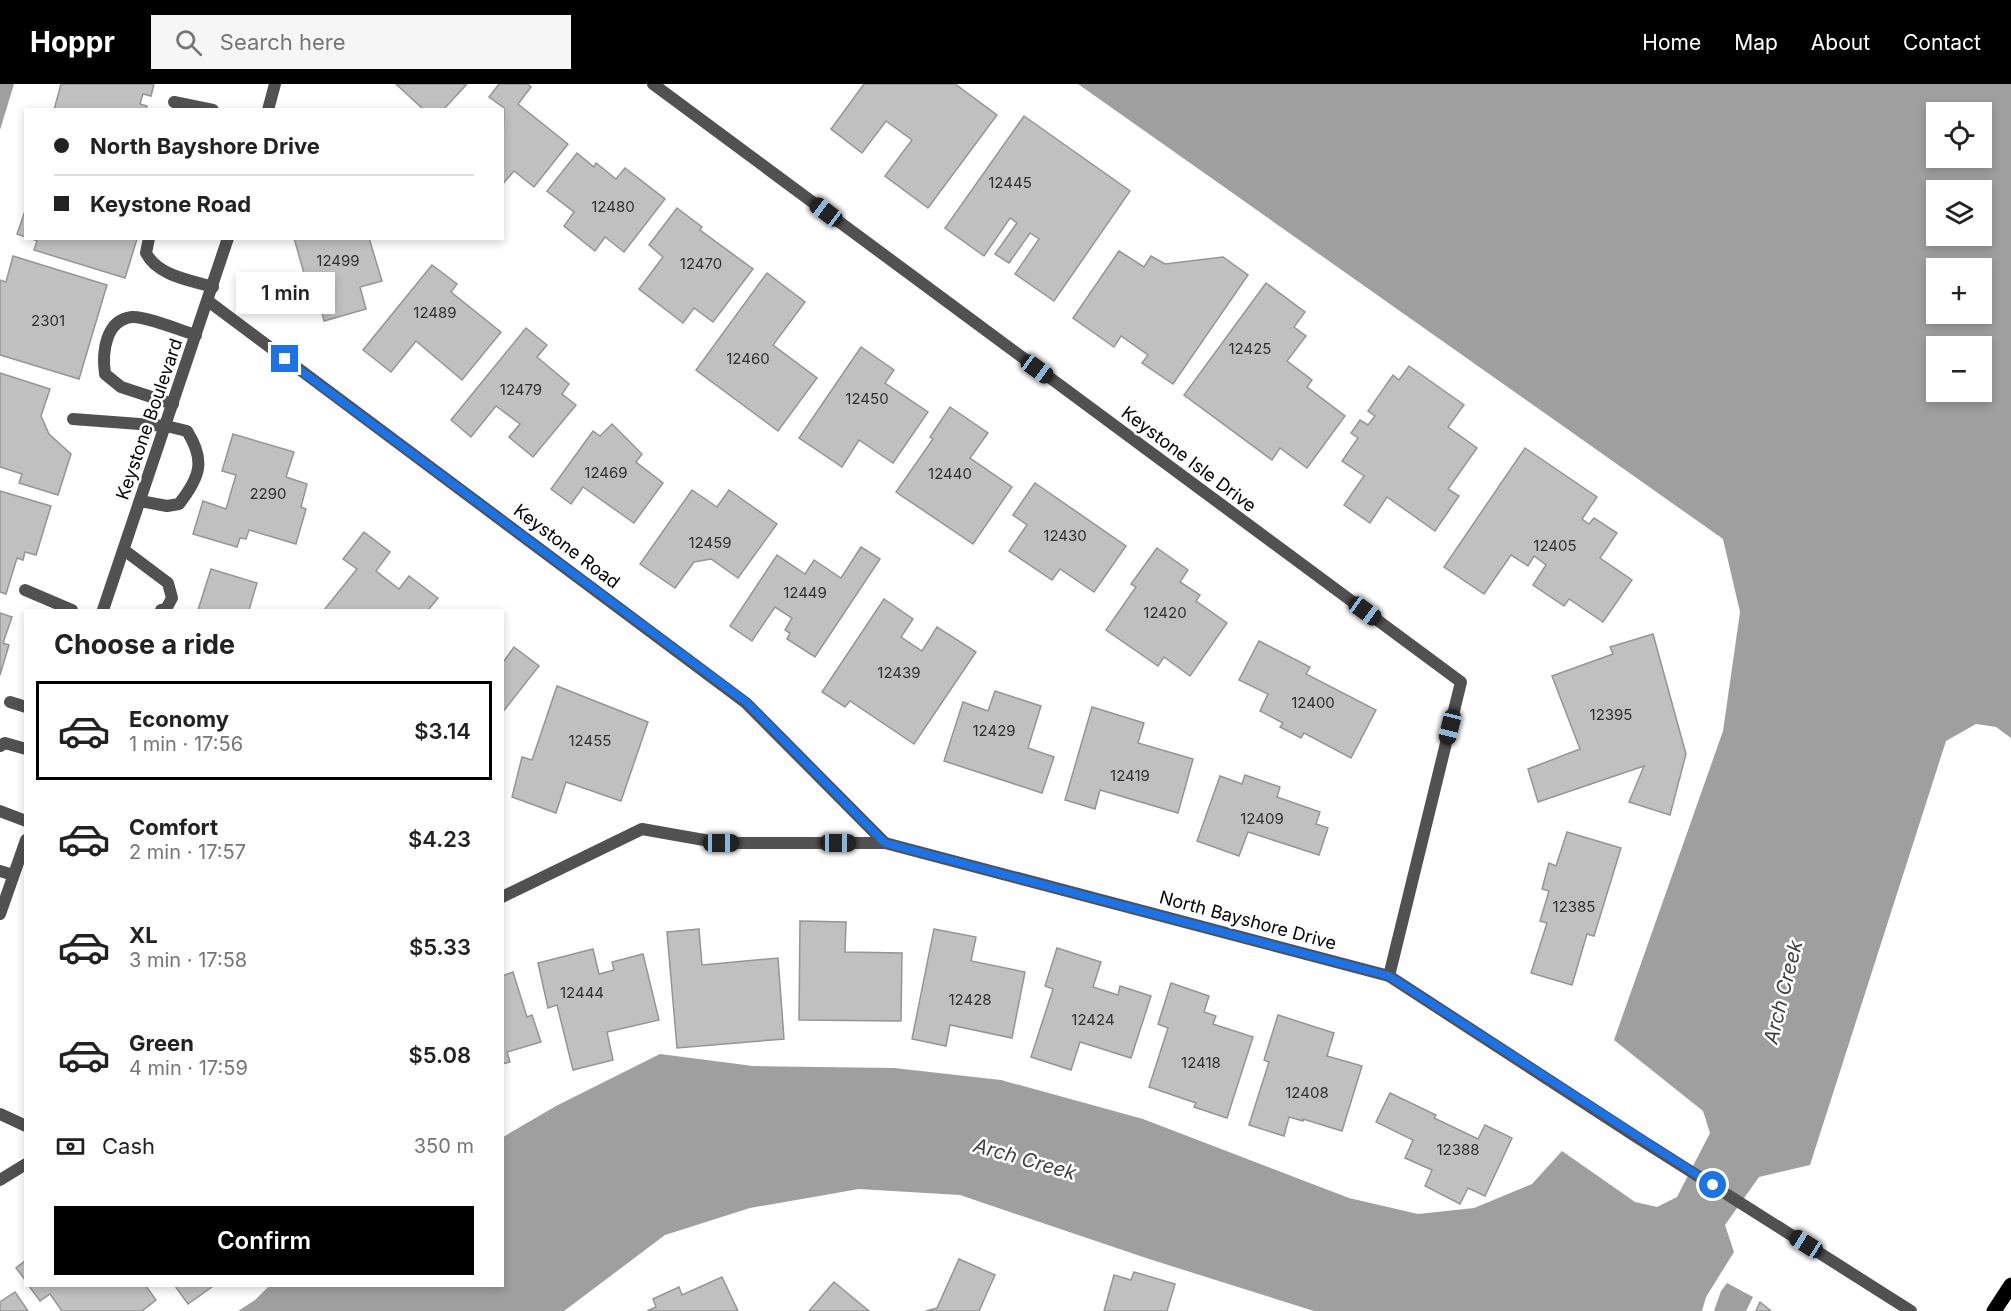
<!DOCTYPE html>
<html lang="en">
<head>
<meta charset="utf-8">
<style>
  body { margin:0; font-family:Inter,sans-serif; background:#f6f6f6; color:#222; height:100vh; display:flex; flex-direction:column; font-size:22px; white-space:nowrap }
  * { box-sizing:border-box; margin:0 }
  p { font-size:20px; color:#767676 }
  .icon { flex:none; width:33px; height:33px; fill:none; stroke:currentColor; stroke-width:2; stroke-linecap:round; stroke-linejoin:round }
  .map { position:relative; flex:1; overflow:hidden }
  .panel { position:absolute; left:24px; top:525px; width:480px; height:678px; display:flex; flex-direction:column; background:#fff; border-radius:0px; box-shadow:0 3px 9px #0003 }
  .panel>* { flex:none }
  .guide { position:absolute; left:24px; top:24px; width:480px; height:132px; border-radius:0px; box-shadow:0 3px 9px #0003; display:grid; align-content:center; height:132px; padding:0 30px; background:#fff }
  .tools { position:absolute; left:1926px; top:18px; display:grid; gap:12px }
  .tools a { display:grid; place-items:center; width:66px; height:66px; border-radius:0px; background:#fff; box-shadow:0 3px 9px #0003; font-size:30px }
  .end { position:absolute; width:27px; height:27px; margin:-14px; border:8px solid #1a73e8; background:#fff; box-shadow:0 0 0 3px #fff }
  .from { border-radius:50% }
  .bubble { position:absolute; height:42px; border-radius:0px; background:#fff; box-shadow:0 3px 9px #0003; font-size:20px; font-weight:600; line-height:42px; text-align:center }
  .car { position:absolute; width:18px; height:36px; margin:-18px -9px; border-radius:8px; box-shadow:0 0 4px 2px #0007; background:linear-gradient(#222 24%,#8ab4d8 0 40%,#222 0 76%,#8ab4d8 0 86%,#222 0) }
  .guide b { display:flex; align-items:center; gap:21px; height:57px; font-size:22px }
  .guide b+b { border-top:2px solid #e0e0e0 }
  .guide i { width:15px; height:15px; background:#222 }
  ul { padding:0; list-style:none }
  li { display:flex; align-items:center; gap:18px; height:99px; margin:0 12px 9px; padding:0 18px; border:3px solid transparent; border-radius:0px }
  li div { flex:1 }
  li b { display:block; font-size:22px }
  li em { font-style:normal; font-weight:600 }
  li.current { border-color:#000 }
  li>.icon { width:54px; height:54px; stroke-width:1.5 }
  h2 { padding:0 30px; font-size:27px; line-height:72px }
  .pay { display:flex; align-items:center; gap:15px; height:66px; padding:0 30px; font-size:22px }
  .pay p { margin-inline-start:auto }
  .cta { display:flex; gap:12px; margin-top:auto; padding:12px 30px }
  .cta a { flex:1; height:69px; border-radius:0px; background:#000; color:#fff; font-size:24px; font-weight:600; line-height:69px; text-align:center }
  header { display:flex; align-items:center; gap:36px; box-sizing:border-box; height:84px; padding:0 30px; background:#000; color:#fff }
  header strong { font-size:28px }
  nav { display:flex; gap:33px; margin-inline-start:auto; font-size:21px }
  .search { width:420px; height:54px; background:#f6f6f6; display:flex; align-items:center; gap:15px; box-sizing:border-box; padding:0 21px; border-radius:0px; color:#767676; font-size:22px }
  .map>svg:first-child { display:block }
  .water { fill:#9f9f9f; fill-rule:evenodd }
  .building { fill:#c0c0c0; stroke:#959595; stroke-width:1.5 }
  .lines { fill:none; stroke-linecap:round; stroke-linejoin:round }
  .service { stroke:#515151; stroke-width:12 }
  .minor { stroke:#515151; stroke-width:12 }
  .primary { stroke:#000; stroke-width:15 }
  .route { stroke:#1a73e8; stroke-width:8 }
  .labels { text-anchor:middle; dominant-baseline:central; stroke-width:5; stroke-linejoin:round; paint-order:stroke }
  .number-label { font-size:15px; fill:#303030 }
  .street-label { font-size:18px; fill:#000; stroke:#fff }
  .water-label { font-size:20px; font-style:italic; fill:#404040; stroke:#fff }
</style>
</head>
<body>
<header>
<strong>Hoppr</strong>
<div class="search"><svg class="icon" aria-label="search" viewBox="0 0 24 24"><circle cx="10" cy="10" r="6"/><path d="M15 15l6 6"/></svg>Search here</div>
<nav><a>Home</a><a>Map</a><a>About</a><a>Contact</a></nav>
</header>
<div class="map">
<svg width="2011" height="1227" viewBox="0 0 2011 1227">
  <rect width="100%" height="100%" fill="#fff"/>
  <!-- water -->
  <g class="water">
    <path d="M0 0H14L0 46Z"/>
    <path d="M1078 0H2011V654L1996 643 1976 640 1946 657 1810 1081 1759 1093 1725 1141 1734 1168 1706 1213 1702 1227H1314L1149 1175 960 1111 859 1105 750 1124 665 1151 564 1227H238L255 1216 269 1202H502L503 1053 556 1022 660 970 753 982 894 984 1001 996 1143 1035 1349 1114 1418 1130 1474 1124 1532 1100 1562 1067 1635 1118 1657 1123 1677 1113 1710 1049 1703 1027 1614 956 1723 647 1740 528 1723 455ZM1936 28H1982V74H1936ZM1936 106H1982V152H1936ZM1936 184H1982V230H1936ZM1936 262H1982V308H1936Z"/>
    <path d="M1727 1199 1753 1213 1746 1227H1714L1721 1207Z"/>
  </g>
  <!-- building -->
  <g class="building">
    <path d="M61 0H154L151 12 143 10 140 20 147 22 146 26H54Z"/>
    <path d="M396 0H467L443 26H424Z"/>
    <path d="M499 0H528L531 3 518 20 568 60 534 103 514 87 502 101 504 24 489 13Z"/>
    <path d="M864 0H955L997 31 928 124 885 92 912 56 886 37 862 69 831 45Z"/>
    <path d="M1024 32 1130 107 1054 217 1015 190 1039 155 1030 149 1009 179 995 170 1017 139 1010 134 984 172 945 144Z"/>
    <path d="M577 69 594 83 596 79 616 95 625 84 665 115 624 168 605 153 595 167 564 142 574 128 547 107Z"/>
    <path d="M26 124V153L17 150Z"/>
    <path d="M677 124 702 143 700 146 753 185 713 238 694 224 683 239 639 205 663 173 649 161Z"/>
    <path d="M30 154H136L137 155 125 194 34 166 37 157Z"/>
    <path d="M294 154H369L382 197 360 203 366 225 324 237 318 212 311 214Z"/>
    <path d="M1119 167 1144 183 1151 172 1165 180 1223 173 1248 191 1173 300 1142 279 1148 271 1121 252 1114 263 1073 234Z"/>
    <path d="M13 172 107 201 79 295 0 271V196L6 198Z"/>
    <path d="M432 181 457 200 451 208 501 248 462 296 416 257 391 288 363 266Z"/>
    <path d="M767 189 805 218 773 261 817 294 778 347 696 286Z"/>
    <path d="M1266 199 1305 228 1294 243 1306 252 1287 277 1312 296 1307 303 1345 332 1307 384 1280 364 1272 376 1184 311Z"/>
    <path d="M526 244 547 261 537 273 569 300 562 310 576 321 533 373 509 353 520 340 496 322 471 353 451 336Z"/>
    <path d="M861 263 894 286 885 299 928 328 893 379 859 356 842 383 799 354Z"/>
    <path d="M1409 282 1464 321 1448 343 1477 364 1448 405 1459 412 1435 447 1387 413 1370 439 1344 421 1364 392 1342 377 1358 354 1351 349 1360 336 1368 341 1375 332 1368 327 1393 291 1399 296Z"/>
    <path d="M0 289 50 305 41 332 49 350 71 370 58 411 19 399 22 390 0 383Z"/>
    <path d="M950 323 988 349 970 374 1012 403 973 460 896 408 933 355 930 353Z"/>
    <path d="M612 340 642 370 636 378 663 399 634 439 583 403 571 420 551 405 593 347 600 352Z"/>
    <path d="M233 350 294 368 286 393 307 400 301 423 306 425 296 460 249 446 246 455 240 454 237 463 193 450 203 417 226 425 236 391 222 387Z"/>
    <path d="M1525 364 1597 413 1582 435 1589 440 1594 434 1617 449 1600 474 1632 496 1603 538 1569 515 1564 522 1533 501 1546 481 1534 472 1528 482 1511 471 1484 510 1444 483Z"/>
    <path d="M1035 399 1126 462 1094 508 1060 485 1052 496 1009 467 1027 441 1013 431Z"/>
    <path d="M692 406 717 423 729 406 777 440 738 494 711 475 694 478 675 504 640 480Z"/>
    <path d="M0 407 51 422 36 471 25 468 23 476 17 474 6 510 0 508Z"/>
    <path d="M364 448 390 468 376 487 399 505 409 492 438 514 428 526H324L357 485 343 475Z"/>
    <path d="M861 463 880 475 815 573 787 555 790 549 785 546 792 534 775 523 752 557 730 542 777 471 805 490 814 476 841 494Z"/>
    <path d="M1157 464 1188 486 1180 498 1200 511 1196 517 1227 539 1190 592 1164 573 1158 582 1106 546 1136 503 1131 500Z"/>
    <path d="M211 485 257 499 249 526H198Z"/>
    <path d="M884 515 913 535 901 553 922 567 937 543 976 568 914 660 850 617 845 623 822 608Z"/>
    <path d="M0 529 12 533 3 559 9 561 0 591Z"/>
    <path d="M1653 550 1686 670 1670 731 1629 718 1644 682 1538 718 1528 685 1580 665 1552 592 1613 570 1610 563Z"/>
    <path d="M1259 557 1310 583 1306 590 1376 626 1351 674 1304 649 1301 654 1280 643 1283 639 1260 627 1268 610 1239 596Z"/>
    <path d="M514 563 539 582 502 629V576L504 577Z"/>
    <path d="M557 602 648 638 621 717 566 698 556 729 512 713 522 673 532 676Z"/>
    <path d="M995 607 1041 622 1028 664 1054 673 1042 709 944 677 963 618 988 627Z"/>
    <path d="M1092 623 1144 639 1138 659 1193 675 1178 729 1100 706 1095 725 1065 716Z"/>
    <path d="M1245 691 1280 703 1277 713 1320 728 1316 740 1328 744 1319 771 1248 748 1239 772 1197 757 1220 692 1242 700Z"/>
    <path d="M1567 748 1621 764 1594 852 1587 850 1572 901 1531 889 1547 839 1540 837 1549 807 1542 805 1549 779 1556 782Z"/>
    <path d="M800 837 846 838 845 868 902 869 901 937 799 936Z"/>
    <path d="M699 845 702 881 778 874 784 955 677 964 667 848Z"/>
    <path d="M934 845 976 853 971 877 1025 888 1012 954 950 941 946 962 912 955Z"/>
    <path d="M1057 864 1101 878 1093 903 1118 911 1120 902 1151 912 1131 974 1080 958 1071 986 1031 973 1053 905 1045 902Z"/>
    <path d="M593 865 599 890 614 886 612 878 643 870 659 936 607 948 613 976 573 986 557 921 548 924 538 879Z"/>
    <path d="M513 888 527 933 532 931 541 958 507 968 510 978 502 980V892Z"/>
    <path d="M1171 899 1209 912 1204 928 1216 932 1213 940 1253 953 1227 1034 1194 1023 1196 1019 1149 1003 1168 944 1158 940Z"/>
    <path d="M1278 931 1334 949 1327 972 1362 982 1342 1047 1303 1035V1037L1289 1033 1284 1052 1249 1041 1269 978 1264 976Z"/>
    <path d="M1390 1009 1436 1031 1434 1034 1478 1055 1485 1041 1512 1054 1485 1112 1468 1104 1460 1120 1425 1102 1432 1086 1405 1074 1413 1056 1376 1038Z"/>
    <path d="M959 1175 995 1191 979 1227H926L937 1224Z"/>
    <path d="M26 1176V1197L16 1184Z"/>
    <path d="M1134 1188 1175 1200 1167 1227H1104L1114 1191 1131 1196Z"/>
    <path d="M722 1193 738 1227H647L656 1223 653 1215 679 1203 682 1211Z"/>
    <path d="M834 1198 869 1227H809Z"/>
    <path d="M29 1202H146L156 1216 142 1227H62L50 1210 40 1217Z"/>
    <path d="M175 1202H211L212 1203 188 1220Z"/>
    <path d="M15 1208 28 1227H0V1218Z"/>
    <path d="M1760 1218 1771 1227H1756Z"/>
  </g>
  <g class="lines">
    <!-- service -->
    <g class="service">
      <path d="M174 18 213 26"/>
      <path d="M149 154 146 169C158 192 190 196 213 203"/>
      <path d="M173 320 121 303 105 290C102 269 105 236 132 233 145 232 182 247 196 251"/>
      <path d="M73 335 166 342 187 347C206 377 200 393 179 420L167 422 140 417"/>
      <path d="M124 466 168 499 172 514 166 525 161 526"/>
      <path d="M25 506 72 526"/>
      <path d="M10 618 26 623"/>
      <path d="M0 662 5 659 26 665"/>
      <path d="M0 727 26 737"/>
      <path d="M0 787 13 791"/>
    </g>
    <!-- minor -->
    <g class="minor">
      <path d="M653 0 1461 598 1389 892"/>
      <path d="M268 26 275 0"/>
      <path d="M208 217 746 619 885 759"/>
      <path d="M103 526 228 154"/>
      <path d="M502 813 642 745 721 759H885L1389 892 1638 1054 1911 1227"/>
      <path d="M0 830 26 756"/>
      <path d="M0 1030 26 1042"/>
      <path d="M0 1096 26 1080"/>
    </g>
    <!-- primary -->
    <path class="primary" d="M1994 1227 2011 1201"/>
  </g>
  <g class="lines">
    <!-- route -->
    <path class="route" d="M285 275 746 618 885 759 1389 892 1713 1101"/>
  </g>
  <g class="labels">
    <!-- number labels -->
    <g class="number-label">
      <text x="1010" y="98">12445</text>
      <text x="613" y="122">12480</text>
      <text x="338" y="176">12499</text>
      <text x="701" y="179">12470</text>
      <text x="435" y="228">12489</text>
      <text x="48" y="236">2301</text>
      <text x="1250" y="264">12425</text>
      <text x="748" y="274">12460</text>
      <text x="521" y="305">12479</text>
      <text x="867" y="314">12450</text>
      <text x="606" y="388">12469</text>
      <text x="950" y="389">12440</text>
      <text x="268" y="409">2290</text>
      <text x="1065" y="451">12430</text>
      <text x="710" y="458">12459</text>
      <text x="1555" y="461">12405</text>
      <text x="805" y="508">12449</text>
      <text x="1165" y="528">12420</text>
      <text x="899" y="588">12439</text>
      <text x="1313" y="618">12400</text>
      <text x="1611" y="630">12395</text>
      <text x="994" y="646">12429</text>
      <text x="590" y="656">12455</text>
      <text x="1130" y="691">12419</text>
      <text x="1262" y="734">12409</text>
      <text x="1574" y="822">12385</text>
      <text x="582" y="908">12444</text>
      <text x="970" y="915">12428</text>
      <text x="1093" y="935">12424</text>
      <text x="1201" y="978">12418</text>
      <text x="1307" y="1008">12408</text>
      <text x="1458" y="1065">12388</text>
    </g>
    <!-- street labels -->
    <g class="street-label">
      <text transform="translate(149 335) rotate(-71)">Keystone Boulevard</text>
      <text transform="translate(1189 375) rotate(37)">Keystone Isle Drive</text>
      <text transform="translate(567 462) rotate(37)">Keystone Road</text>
      <text transform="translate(1248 836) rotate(15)">North Bayshore Drive</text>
    </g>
    <!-- water labels -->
    <g class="water-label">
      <text transform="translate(1783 908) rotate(-76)">Arch Creek</text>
      <text transform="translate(1025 1075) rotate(16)">Arch Creek</text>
    </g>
  </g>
</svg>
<div class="tools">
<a><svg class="icon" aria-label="locate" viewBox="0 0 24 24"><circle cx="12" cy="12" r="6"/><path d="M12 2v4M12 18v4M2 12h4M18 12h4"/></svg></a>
<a><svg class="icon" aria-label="layers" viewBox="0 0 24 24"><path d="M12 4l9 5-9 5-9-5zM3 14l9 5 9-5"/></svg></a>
<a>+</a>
<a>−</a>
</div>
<i class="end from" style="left:1713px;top:1101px"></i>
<i class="end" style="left:285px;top:275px"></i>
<div class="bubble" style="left:236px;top:188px;width:99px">1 min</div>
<i class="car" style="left:826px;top:128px;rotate:307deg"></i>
<i class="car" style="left:1037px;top:285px;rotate:126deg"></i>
<i class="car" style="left:1365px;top:527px;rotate:126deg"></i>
<i class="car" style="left:1450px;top:643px;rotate:194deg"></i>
<i class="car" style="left:721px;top:759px;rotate:90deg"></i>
<i class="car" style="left:838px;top:759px;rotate:90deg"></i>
<i class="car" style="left:1806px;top:1160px;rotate:302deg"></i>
<div class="guide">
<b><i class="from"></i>North Bayshore Drive</b>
<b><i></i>Keystone Road</b>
</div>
<section class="panel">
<h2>Choose a ride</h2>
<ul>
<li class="current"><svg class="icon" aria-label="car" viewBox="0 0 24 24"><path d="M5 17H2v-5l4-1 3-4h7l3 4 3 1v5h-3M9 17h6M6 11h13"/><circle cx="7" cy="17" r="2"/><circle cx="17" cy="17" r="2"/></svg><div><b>Economy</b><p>1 min · 17:56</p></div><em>$3.14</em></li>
<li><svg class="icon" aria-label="car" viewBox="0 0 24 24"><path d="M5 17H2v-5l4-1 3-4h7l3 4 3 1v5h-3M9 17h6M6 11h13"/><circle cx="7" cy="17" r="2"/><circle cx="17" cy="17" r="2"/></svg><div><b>Comfort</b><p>2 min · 17:57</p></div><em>$4.23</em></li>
<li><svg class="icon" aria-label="car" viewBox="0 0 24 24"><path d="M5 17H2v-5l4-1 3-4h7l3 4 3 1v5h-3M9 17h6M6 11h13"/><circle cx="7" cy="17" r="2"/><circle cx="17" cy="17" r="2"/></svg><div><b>XL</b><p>3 min · 17:58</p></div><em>$5.33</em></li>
<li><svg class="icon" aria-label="car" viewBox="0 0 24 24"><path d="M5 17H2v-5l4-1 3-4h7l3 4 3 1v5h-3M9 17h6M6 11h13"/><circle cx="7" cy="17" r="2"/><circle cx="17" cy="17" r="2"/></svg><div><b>Green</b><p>4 min · 17:59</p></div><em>$5.08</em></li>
</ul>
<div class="pay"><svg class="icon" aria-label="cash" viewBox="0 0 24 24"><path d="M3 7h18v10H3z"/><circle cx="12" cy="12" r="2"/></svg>Cash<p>350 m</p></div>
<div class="cta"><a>Confirm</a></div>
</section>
</div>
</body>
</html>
